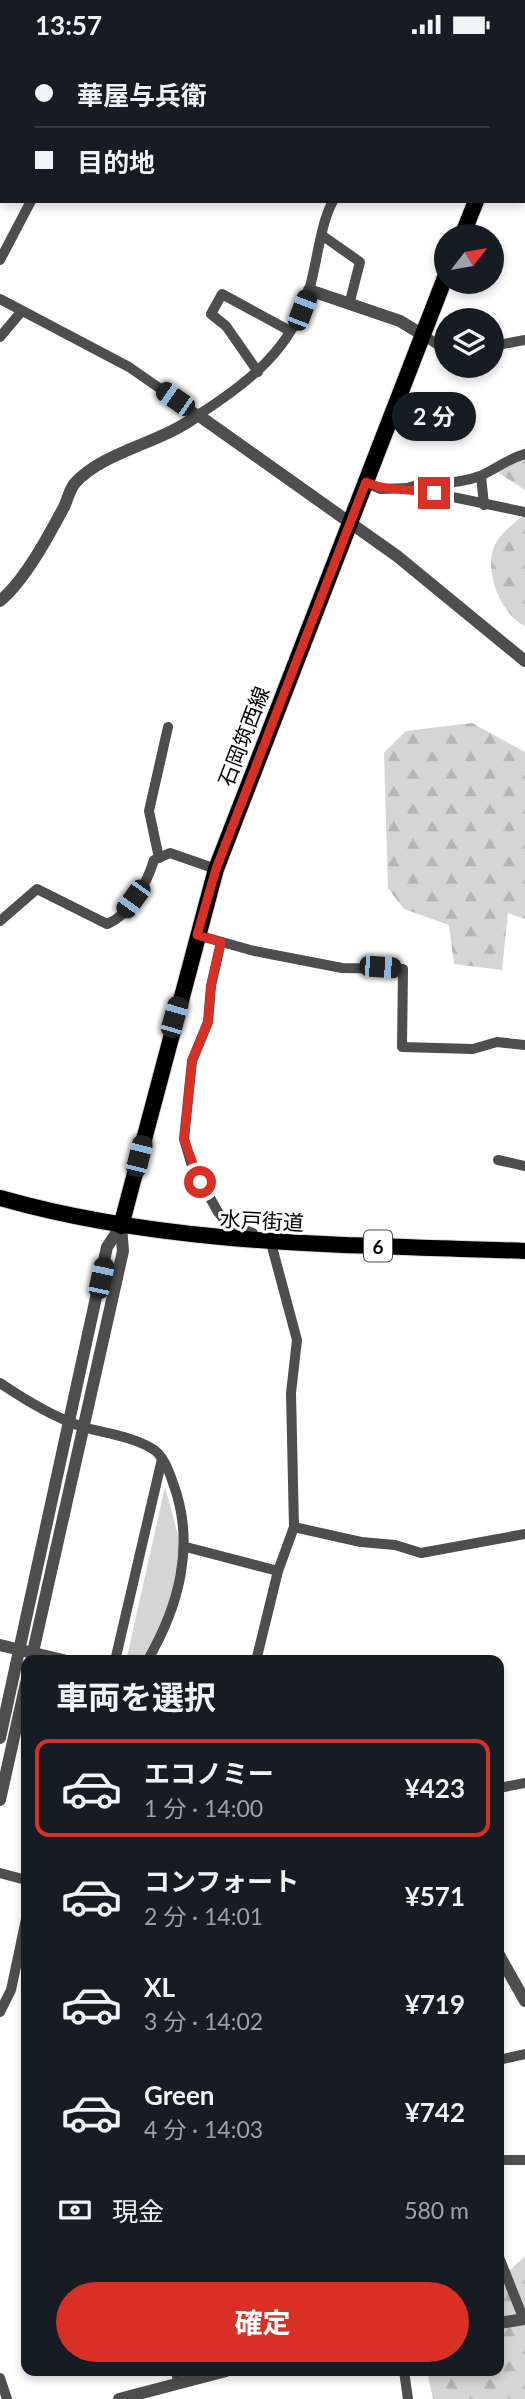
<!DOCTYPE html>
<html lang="ja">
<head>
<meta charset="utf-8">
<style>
  body { margin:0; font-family:Lato,"Noto Sans JP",sans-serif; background:#242831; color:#f1f3f6; height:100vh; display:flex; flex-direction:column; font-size:26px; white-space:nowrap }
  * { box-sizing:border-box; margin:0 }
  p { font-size:23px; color:#9ea1a6 }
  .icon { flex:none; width:38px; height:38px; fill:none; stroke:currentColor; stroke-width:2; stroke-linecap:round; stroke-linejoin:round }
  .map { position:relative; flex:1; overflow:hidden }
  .panel { position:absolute; left:21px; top:1606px; width:483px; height:721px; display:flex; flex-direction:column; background:#171b24; border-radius:14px; box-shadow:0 4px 10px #0003 }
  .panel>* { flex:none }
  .hud { position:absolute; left:0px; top:0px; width:525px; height:154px; box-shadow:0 4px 10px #0003; display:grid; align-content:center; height:154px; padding:0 35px; background:#171b24 }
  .needle { width:46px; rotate:59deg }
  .controls { position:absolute; left:434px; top:175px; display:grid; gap:14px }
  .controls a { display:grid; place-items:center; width:70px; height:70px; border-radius:50%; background:#171b24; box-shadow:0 4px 10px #0003; font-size:35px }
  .end { position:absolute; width:32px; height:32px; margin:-16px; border:9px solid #d93025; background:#fff; box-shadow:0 0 0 4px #fff }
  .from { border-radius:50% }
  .bubble { position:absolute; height:49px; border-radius:24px; background:#171b24; box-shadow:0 4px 10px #0003; font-size:23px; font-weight:700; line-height:49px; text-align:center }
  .car { position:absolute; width:21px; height:42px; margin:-21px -10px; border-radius:9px; box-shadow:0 0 5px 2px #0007; background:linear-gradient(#222 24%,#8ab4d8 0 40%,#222 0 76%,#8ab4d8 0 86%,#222 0) }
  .hud b { display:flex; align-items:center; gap:24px; height:66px; font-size:26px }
  .hud b+b { border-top:2px solid #363941 }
  .hud i { width:18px; height:18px; background:#f1f3f6 }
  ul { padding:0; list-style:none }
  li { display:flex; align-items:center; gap:21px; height:98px; margin:0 14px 10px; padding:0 21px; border:4px solid transparent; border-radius:14px }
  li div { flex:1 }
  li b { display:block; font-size:26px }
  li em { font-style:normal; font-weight:700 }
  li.on { border-color:#d93025 }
  li>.icon { width:63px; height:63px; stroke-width:1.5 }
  h2 { padding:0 35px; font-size:32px; line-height:84px }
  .pay { display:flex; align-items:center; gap:18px; height:77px; padding:0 35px; font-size:26px }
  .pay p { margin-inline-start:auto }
  .cta { display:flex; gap:14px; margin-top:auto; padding:14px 35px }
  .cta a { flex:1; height:80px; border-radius:42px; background:#d93025; color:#fff; font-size:28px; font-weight:700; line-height:80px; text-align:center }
  .status { display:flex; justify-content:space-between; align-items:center; height:49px; padding:0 35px; background:#171b24; direction:ltr }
  .status svg { height:19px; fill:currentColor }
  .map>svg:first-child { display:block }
  .forest { fill:url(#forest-firs) }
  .park { fill:#d5d5d5 }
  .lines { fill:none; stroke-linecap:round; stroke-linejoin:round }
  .primary-casing { stroke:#dbdbdb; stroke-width:18 }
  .trunk-casing { stroke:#dbdbdb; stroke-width:18 }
  .minor { stroke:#4e4e4e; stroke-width:10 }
  .tertiary { stroke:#4e4e4e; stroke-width:12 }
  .primary { stroke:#000; stroke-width:16 }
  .trunk { stroke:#000; stroke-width:16 }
  .route { stroke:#d93025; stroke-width:9 }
  .labels { text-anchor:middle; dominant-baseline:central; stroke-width:6; stroke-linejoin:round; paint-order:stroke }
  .shield { fill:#fff; stroke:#4c4c4c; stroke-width:2 }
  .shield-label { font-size:19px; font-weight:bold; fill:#000 }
  .street-label { font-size:21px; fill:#000; stroke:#fff }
</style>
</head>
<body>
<div class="status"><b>13:57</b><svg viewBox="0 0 49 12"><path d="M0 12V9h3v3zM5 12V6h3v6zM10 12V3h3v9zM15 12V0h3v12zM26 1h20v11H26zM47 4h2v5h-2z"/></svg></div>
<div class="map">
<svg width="525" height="2350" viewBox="0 0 525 2350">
  <defs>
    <pattern id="forest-firs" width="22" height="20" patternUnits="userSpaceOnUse" patternTransform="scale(1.75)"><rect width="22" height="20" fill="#d5d5d5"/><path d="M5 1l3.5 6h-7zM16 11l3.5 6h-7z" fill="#b5b5b5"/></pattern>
  </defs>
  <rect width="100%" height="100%" fill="#fff"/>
  <!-- forest -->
  <g class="forest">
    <path d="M525 398V441L496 422Z"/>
    <path d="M525 465V577C500 566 481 517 497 492 503 482 516 473 525 465Z"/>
    <path d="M472 674 525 703V870L508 864 502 921 454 915 449 876 404 860 388 839 384 704 406 682Z"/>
    <path d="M525 2207V2350H433L427 2322H499V2226L507 2224Z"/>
  </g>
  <!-- park -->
  <path class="park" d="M165 1438 182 1501 165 1574 140 1612H126Z"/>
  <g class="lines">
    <!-- primary casing -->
    <g class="primary-casing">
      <g id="primary">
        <path d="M523 32 525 28"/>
        <path d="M462 187 476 152"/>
        <path d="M121 1177 216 820 446 226"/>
      </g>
    </g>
    <!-- trunk casing -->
    <g class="trunk-casing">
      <path id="trunk" d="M0 1149C172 1198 348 1195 525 1202"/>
    </g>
    <!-- minor -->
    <g class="minor">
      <path d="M16 0 17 2"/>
      <path d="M105 0 106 2"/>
      <path d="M187 0 188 2"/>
      <path d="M392 0 397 2"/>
      <path d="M201 2 204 0"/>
      <path d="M314 2 315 0"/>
      <path d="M357 2 358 0"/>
      <path d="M436 2V0"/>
      <path d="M523 42H525"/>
      <path d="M323 187 360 213 350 252"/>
      <path d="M0 211 31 152"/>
      <path d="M0 250 129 318 198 366C247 335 292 300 309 241 317 215 320 175 333 152"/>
      <path d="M423 286 446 301"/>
      <path d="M0 288 21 263"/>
      <path d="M492 297 525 291"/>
      <path d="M258 323 226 277 211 265 222 245 290 282"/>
      <path d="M481 427 484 456"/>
      <path d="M366 434 381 440 409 439 525 463"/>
      <path d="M410 438C433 431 454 437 480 427 496 420 509 409 525 405"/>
      <path d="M159 809 149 762 168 678"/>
      <path d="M0 872 37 840 107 875C130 866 147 834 154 811L170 804 216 820"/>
      <path d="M197 886 254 902 342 919 403 920 402 998 473 1000 497 993 525 996"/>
      <path d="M221 893 211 937 208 973 192 1012 184 1090 192 1117 218 1163 228 1175 253 1184 256 1193"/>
      <path d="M498 1111 525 1117"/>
      <path d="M0 1334C25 1351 51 1367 80 1377 102 1384 131 1387 151 1399 163 1405 169 1422 173 1434 196 1495 179 1558 147 1612"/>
      <path d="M294 1478 361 1493 395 1496 421 1504 525 1485"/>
      <path d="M186 1498 278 1522"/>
      <path d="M115 1612 162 1410"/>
      <path d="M256 1612 278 1522 294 1478 291 1344 297 1291 271 1194"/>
      <path d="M499 1739 525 1734"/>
      <path d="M0 1824 26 1831"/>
      <path d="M0 1963 11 1941 26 1870"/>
      <path d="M499 2011 525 2005"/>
      <path d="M499 2111H525"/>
      <path d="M499 2208 524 2271"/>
      <path d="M176 2322 178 2333"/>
      <path d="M404 2322 408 2350"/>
      <path d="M0 2329 7 2350"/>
    </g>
    <!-- tertiary -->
    <g class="tertiary">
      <path d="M0 138H2"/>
      <path d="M309 241 400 272 423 286"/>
      <path d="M0 552C25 531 48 488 64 458 68 450 69 441 75 434 104 402 162 394 198 366L397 507 525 612"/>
      <path d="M0 1596 67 1612"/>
      <path d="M31 1612 123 1202 121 1177"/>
      <path d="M0 1689 107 1198 121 1177"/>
      <path d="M0 1751 26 1634"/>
      <path d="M499 1906 525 1952"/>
      <path d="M499 2274 525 2270"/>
      <path d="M119 2350 226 2322"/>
    </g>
    <!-- primary -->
    <use href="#primary" class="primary"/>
    <!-- trunk -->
    <use href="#trunk" class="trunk"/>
  </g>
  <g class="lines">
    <!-- route -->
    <path class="route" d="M200 1133 184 1090 192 1012 208 973 211 936 221 893 197 886 216 820 366 433C387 443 411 439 434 444"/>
  </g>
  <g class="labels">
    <!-- shield labels -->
    <rect class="shield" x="364" y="1181.5" width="28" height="31" rx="5"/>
    <g class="shield-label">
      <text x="378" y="1197">6</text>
    </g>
    <!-- street labels -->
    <g class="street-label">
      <text transform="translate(243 687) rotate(-69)">石岡筑西線</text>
      <text transform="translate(262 1171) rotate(3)">水戸街道</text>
    </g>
  </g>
</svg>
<div class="controls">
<a><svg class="needle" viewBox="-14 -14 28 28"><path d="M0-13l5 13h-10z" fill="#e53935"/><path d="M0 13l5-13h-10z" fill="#9ea1a6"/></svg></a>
<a><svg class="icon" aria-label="layers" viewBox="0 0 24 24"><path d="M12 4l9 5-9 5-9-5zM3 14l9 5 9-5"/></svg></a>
</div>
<i class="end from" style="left:200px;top:1133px"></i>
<i class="end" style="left:434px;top:444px"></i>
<div class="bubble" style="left:392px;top:343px;width:84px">2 分</div>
<i class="car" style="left:302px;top:261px;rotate:21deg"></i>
<i class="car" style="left:175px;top:350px;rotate:305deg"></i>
<i class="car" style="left:133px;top:850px;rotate:216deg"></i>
<i class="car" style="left:380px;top:918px;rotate:94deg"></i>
<i class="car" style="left:174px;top:968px;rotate:16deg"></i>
<i class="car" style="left:139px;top:1107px;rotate:14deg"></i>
<i class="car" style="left:101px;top:1229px;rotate:12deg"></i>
<div class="hud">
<b><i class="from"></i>華屋与兵衛</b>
<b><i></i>目的地</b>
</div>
<section class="panel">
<h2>車両を選択</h2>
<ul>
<li class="on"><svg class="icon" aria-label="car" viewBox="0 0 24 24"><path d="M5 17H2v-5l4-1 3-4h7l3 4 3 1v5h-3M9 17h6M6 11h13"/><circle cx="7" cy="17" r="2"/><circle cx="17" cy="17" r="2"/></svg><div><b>エコノミー</b><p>1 分 · 14:00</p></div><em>¥423</em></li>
<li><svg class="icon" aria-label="car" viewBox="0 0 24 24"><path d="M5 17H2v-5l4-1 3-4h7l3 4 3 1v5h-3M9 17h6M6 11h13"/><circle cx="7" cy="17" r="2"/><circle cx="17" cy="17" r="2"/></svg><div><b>コンフォート</b><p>2 分 · 14:01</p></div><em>¥571</em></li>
<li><svg class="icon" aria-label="car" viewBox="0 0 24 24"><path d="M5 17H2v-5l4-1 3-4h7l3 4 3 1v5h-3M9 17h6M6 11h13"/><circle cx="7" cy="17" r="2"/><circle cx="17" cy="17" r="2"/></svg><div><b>XL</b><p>3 分 · 14:02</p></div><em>¥719</em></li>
<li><svg class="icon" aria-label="car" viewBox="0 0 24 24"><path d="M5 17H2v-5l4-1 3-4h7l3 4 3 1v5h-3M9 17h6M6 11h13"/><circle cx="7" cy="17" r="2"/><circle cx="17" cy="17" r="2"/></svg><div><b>Green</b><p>4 分 · 14:03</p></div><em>¥742</em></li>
</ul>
<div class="pay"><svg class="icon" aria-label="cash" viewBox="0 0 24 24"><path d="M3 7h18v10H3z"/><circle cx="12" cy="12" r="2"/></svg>現金<p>580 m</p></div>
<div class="cta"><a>確定</a></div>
</section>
</div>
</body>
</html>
